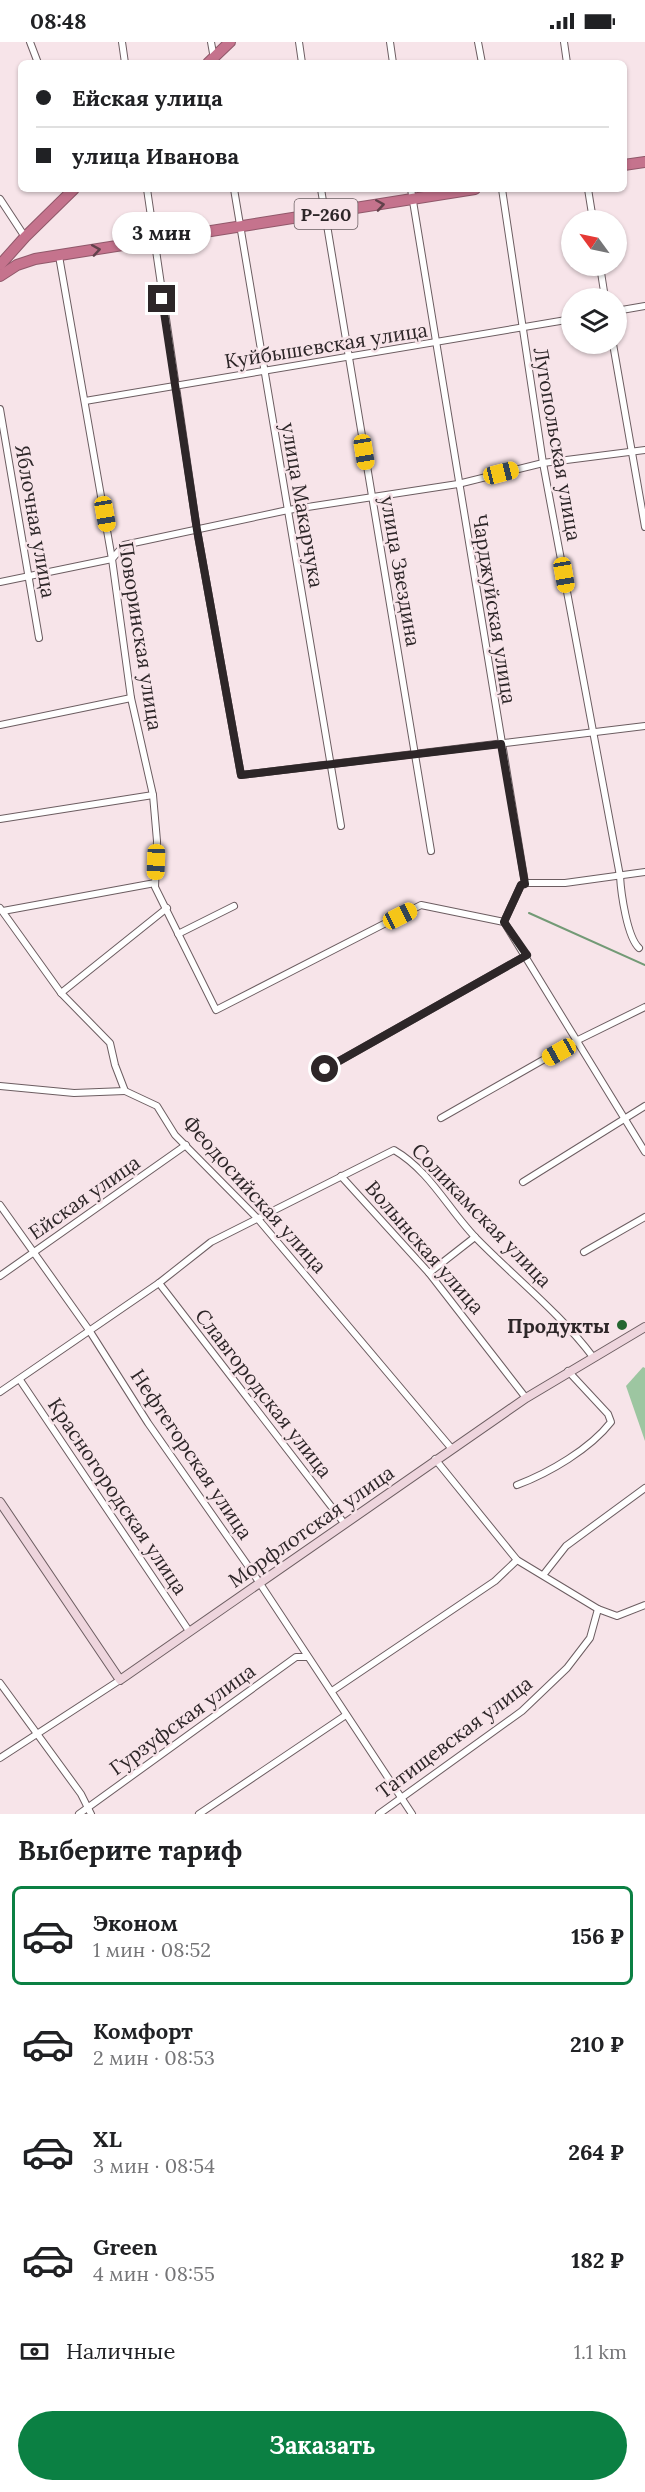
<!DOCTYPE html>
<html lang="ru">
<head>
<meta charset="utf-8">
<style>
  body { margin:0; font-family:Lora,serif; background:#f2f2f2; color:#202124; height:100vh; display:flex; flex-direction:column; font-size:22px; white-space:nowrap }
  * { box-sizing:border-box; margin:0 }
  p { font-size:20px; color:#757577 }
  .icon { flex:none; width:33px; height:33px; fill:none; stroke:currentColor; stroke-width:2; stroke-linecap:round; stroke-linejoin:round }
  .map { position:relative; height:1772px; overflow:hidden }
  .side { display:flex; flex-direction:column; background:#fff; flex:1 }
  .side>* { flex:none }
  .top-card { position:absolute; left:18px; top:18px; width:609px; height:132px; border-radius:9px; box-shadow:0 2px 4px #0004; display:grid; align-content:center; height:132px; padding:0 18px; background:#fff }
  .needle { width:39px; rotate:303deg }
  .controls { position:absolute; left:561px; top:168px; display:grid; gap:12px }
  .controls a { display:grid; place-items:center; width:66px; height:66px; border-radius:50%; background:#fff; box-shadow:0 2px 4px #0004; font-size:30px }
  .end { position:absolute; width:27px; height:27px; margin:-14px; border:8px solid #2d2628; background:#fff; box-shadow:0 0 0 3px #fff }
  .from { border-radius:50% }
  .bubble { position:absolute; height:42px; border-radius:21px; background:#fff; box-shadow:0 2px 4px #0004; font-size:20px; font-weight:700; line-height:42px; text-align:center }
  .car { position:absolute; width:18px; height:36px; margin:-18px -9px; border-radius:8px; box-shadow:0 0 4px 2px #0007; background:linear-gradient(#f5c518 24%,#345 0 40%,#f5c518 0 76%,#345 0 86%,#f5c518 0) }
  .top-card b { display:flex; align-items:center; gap:21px; height:57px; font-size:22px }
  .top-card b+b { border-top:2px solid #e0e0e0 }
  .top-card i { width:15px; height:15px; background:#202124 }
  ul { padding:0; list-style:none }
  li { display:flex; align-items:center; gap:18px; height:99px; margin:0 12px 9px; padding:0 6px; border:3px solid transparent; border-radius:9px }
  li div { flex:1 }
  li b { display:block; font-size:22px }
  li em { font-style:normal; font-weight:700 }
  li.current { border-color:#0b8043 }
  li>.icon { width:54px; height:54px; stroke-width:1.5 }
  h2 { padding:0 18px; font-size:27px; line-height:72px }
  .pay { display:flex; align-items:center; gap:15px; height:66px; padding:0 18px; font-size:22px }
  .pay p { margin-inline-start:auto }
  .button { display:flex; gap:12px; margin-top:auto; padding:12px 18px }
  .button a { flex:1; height:69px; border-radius:36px; background:#0b8043; color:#fff; font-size:24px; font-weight:700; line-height:69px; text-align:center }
  .status { display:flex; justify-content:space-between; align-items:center; height:42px; padding:0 30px; background:#fff; direction:ltr }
  .status svg { height:16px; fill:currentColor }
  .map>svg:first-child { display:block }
  .forest { fill:#9dc6a1 }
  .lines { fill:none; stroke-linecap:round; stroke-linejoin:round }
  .stream { stroke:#739a76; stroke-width:2 }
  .street-casing { stroke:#6c5d61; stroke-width:8 }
  .secondary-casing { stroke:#6c5d61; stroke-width:10 }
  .highway-casing { stroke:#90586a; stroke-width:12 }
  .street { stroke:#fff; stroke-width:6 }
  .secondary { stroke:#eed5dd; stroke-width:8 }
  .highway { stroke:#c5738d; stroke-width:10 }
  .oneway { stroke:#62414b }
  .route { stroke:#2d2628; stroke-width:8 }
  .poi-dot { fill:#246630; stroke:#f7e4e9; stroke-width:2 }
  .labels { text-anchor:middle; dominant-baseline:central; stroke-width:5; stroke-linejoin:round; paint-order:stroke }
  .shield { fill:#f7e4e9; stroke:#6a5f62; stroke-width:1.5 }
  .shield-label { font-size:18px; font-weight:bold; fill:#2d2628 }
  .street-label { font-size:20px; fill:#2d2628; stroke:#f7e4e9 }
  .poi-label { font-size:20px; font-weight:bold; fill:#2d2628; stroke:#f7e4e9; text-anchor:end }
</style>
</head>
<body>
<div class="status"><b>08:48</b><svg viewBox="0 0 49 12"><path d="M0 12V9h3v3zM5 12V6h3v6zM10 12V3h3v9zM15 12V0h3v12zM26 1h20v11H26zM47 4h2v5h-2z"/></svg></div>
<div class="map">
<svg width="645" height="1772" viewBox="0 0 645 1772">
  <rect width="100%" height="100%" fill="#f7e4e9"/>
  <!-- forest -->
  <path class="forest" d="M643 1325 645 1326V1399L626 1344Z"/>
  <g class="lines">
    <!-- stream -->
    <path class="stream" d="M529 871 645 923"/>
    <!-- street casing -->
    <g class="street-casing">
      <g id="street">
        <path d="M30 0 38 21"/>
        <path d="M122 0 125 21"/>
        <path d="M211 0 214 17"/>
        <path d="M299 0 302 21"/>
        <path d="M390 0 393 21"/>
        <path d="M478 0 482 21"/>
        <path d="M564 0 567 21"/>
        <path d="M147 147 197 488 241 733 645 684"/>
        <path d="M234 147 341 784"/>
        <path d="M321 147 431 809"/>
        <path d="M411 147 525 841 521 843 504 880"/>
        <path d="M502 147 543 421 620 834C621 851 627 895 639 906"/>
        <path d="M588 147 593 178"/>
        <path d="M0 157 25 195"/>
        <path d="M59 214 112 517 131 656 153 753 157 799 155 845 216 968 421 863 504 880 645 1110"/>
        <path d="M600 224 605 256"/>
        <path d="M616 269 645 264"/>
        <path d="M613 302 645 485"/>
        <path d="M85 359 572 277"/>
        <path d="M0 367 39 596"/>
        <path d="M0 540 112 517 124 503 288 468 458 442 543 421 645 408"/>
        <path d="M0 683 131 656"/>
        <path d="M0 777 153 753"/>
        <path d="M525 841H565L645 830"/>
        <path d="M0 866 61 951 110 1001 115 1023 125 1049 157 1064 175 1093 258 1177 452 1407"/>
        <path d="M3 869 155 841"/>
        <path d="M178 892 234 864"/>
        <path d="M61 951 167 866"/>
        <path d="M325 1027 527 913"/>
        <path d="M0 1044 74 1051 125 1049"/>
        <path d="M441 1076 578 998 645 965"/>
        <path d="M341 1134 429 1231 526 1356"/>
        <path d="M523 1140 645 1064"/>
        <path d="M0 1163 89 1288 148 1381 253 1531 412 1772"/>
        <path d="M584 1210 645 1175"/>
        <path d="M429 1231 475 1195"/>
        <path d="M0 1234 186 1103"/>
        <path d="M159 1241 344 1481"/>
        <path d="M20 1338 189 1589"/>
        <path d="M0 1350 159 1241 211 1200 394 1108C430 1129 448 1167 476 1196 515 1236 559 1270 593 1315"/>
        <path d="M435 1417 517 1518 598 1567"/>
        <path d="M517 1443C549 1431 590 1407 611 1380L608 1372 568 1329"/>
        <path d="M544 1532 566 1504 645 1446"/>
        <path d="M0 1641 81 1752 91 1772"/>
        <path d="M332 1649 495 1539 517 1518"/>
        <path d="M0 1716 120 1638"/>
        <path d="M79 1772 296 1615H307"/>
        <path d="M199 1772 346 1673"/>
        <path d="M379 1772 522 1669 567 1626 590 1596 598 1567 617 1574 645 1563"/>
      </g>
    </g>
    <!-- secondary casing -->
    <g class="secondary-casing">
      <path id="secondary" d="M0 1460 120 1638 526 1356 645 1285"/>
    </g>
    <!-- highway casing -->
    <g class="highway-casing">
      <g id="highway">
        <path d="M208 21 230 0"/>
        <path d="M624 123 645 120"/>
        <path d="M0 223 25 195 74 147"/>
        <path d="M0 234 17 223 35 217 475 147"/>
      </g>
    </g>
    <!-- street -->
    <use href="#street" class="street"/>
    <!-- secondary -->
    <use href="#secondary" class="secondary"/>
    <!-- highway -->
    <use href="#highway" class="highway"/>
  </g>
  <!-- one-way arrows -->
  <defs><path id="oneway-chevron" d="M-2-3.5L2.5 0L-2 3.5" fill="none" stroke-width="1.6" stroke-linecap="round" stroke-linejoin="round" transform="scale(1.5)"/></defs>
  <g class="oneway">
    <use href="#oneway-chevron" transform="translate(380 163) rotate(-9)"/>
    <use href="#oneway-chevron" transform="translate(96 208) rotate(-9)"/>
  </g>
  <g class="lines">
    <!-- route -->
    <path class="route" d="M162 257 197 488 241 733 501 702 525 842 521 843 504 880 527 913 325 1027"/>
  </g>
  <!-- markers -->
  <circle class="poi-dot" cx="622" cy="1283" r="6"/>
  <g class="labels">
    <!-- shield labels -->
    <rect class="shield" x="294.5" y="157" width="63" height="30" rx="4.5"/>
    <g class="shield-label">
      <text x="326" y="172">Р-260</text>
    </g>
    <!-- street labels -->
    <g class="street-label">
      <text transform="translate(326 303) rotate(-9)">Куйбышевская улица</text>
      <text transform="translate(558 402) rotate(80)">Лугопольская улица</text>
      <text transform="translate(303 463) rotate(80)">улица Макарчука</text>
      <text transform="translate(36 479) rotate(80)">Яблочная улица</text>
      <text transform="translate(401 529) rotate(80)">улица Звездина</text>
      <text transform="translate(495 567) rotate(81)">Чарджуйская улица</text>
      <text transform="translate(141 594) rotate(81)">Поворинская улица</text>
      <text transform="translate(255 1152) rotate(48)">Феодосийская улица</text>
      <text transform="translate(84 1155) rotate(-35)">Ейская улица</text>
      <text transform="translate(482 1173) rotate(46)">Соликамская улица</text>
      <text transform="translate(425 1205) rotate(49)">Волынская улица</text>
      <text transform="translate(264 1351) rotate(52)">Славгородская улица</text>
      <text transform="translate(192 1412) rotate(56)">Нефтегорская улица</text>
      <text transform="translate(118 1454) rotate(56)">Красногородская улица</text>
      <text transform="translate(311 1484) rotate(-35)">Морфлотская улица</text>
      <text transform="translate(182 1677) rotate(-36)">Гурзуфская улица</text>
      <text transform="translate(454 1695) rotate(-37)">Татищевская улица</text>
    </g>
    <!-- poi labels -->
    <g class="poi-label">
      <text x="610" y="1283">Продукты</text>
    </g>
  </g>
</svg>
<div class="controls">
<a><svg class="needle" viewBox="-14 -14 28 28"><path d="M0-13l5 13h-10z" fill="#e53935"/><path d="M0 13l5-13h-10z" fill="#757577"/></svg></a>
<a><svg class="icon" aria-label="layers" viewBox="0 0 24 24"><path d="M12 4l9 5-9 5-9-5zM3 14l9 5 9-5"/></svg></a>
</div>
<i class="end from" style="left:325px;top:1027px"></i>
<i class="end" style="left:162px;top:257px"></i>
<div class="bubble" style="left:112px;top:170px;width:99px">3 мин</div>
<i class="car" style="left:364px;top:410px;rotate:171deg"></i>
<i class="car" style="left:501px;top:431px;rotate:76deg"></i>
<i class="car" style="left:105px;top:472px;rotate:170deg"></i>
<i class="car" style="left:564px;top:533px;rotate:170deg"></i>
<i class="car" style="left:156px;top:820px;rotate:182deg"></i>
<i class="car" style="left:400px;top:874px;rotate:63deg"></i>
<i class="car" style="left:559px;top:1010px;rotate:241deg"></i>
<div class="top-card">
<b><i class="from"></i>Ейская улица</b>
<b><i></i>улица Иванова</b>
</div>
</div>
<section class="side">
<h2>Выберите тариф</h2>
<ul>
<li class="current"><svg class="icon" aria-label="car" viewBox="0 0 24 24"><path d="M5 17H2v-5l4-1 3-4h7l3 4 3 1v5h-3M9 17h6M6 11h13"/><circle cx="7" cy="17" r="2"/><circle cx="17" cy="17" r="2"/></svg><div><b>Эконом</b><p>1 мин · 08:52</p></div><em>156 ₽</em></li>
<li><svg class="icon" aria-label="car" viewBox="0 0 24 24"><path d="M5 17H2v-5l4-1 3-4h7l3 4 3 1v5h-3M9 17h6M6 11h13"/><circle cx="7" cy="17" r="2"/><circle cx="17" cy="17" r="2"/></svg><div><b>Комфорт</b><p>2 мин · 08:53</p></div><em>210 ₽</em></li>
<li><svg class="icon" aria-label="car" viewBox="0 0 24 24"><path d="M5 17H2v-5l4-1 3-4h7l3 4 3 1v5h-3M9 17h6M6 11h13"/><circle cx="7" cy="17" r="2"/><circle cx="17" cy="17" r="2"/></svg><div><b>XL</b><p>3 мин · 08:54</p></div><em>264 ₽</em></li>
<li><svg class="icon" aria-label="car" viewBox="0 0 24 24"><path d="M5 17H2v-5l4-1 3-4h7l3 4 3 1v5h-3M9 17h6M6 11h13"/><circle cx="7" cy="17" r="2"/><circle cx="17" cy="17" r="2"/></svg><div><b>Green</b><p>4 мин · 08:55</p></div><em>182 ₽</em></li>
</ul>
<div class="pay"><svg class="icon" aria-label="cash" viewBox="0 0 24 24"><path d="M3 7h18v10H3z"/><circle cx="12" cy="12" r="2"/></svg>Наличные<p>1.1 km</p></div>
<div class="button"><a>Заказать</a></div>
</section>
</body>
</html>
